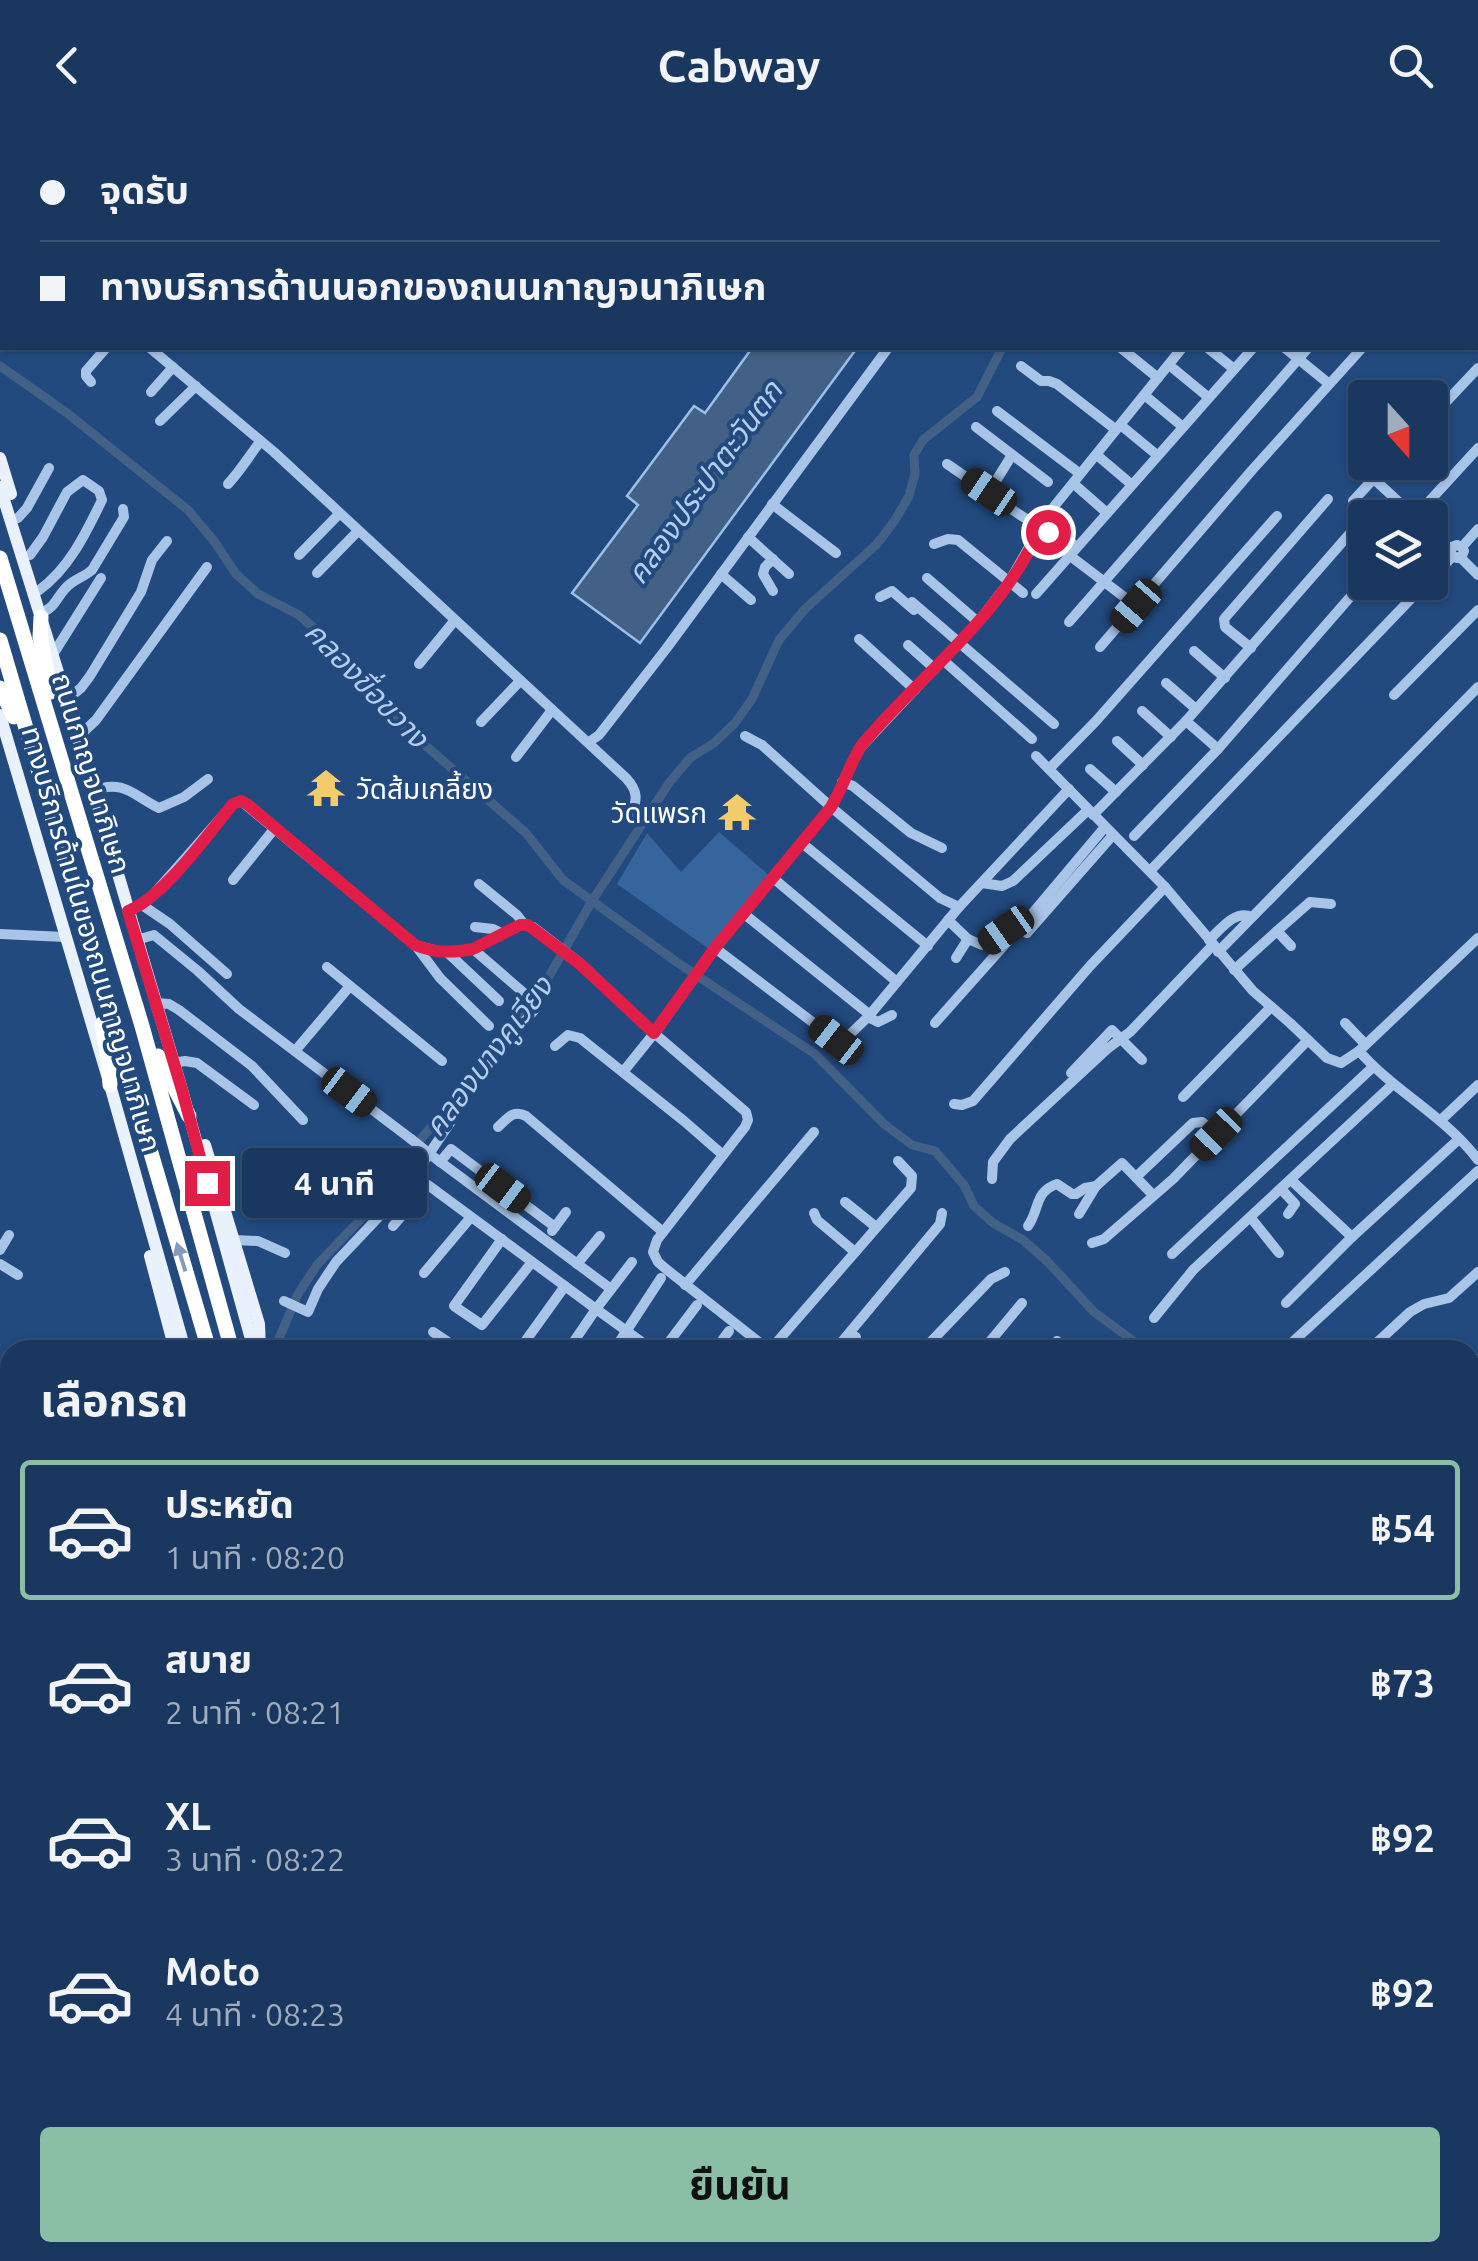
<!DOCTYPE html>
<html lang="th">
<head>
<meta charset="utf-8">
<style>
  body { margin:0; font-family:Ubuntu,"Noto Sans Thai",sans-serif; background:#274368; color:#f1f3f6; height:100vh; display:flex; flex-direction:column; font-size:38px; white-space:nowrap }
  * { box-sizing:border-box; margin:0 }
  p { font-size:32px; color:#9facbd }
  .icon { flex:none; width:55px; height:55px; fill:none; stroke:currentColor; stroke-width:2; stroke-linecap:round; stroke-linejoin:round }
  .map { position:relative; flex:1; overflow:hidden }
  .details { position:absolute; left:0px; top:1210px; width:1480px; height:922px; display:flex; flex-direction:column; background:#1a385f; border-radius:30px 30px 0 0; box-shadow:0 2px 8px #0004,0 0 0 2px #385274 }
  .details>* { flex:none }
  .banner { position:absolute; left:0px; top:0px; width:1480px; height:220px; box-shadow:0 2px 8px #0004,0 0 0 2px #385274; display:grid; align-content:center; height:220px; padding:0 40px; background:#1a385f }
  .needle { width:65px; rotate:159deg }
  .tools { position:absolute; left:1348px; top:250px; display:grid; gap:20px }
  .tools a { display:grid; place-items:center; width:100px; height:100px; border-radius:10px; background:#1a385f; box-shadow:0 2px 8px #0004,0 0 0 2px #385274; font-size:50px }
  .end { position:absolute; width:45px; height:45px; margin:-22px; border:12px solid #e11d48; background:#fff; box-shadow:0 0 0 5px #fff }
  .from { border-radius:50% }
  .bubble { position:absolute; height:70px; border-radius:10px; background:#1a385f; box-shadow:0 2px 8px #0004,0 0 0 2px #385274; font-size:32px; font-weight:700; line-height:70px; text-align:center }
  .car { position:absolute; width:30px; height:60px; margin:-30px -15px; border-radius:12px; box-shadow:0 0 8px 2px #0007; background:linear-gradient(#222 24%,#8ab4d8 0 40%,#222 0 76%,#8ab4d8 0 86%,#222 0) }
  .banner b { display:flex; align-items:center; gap:35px; height:95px; font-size:38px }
  .banner b+b { border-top:2px solid #385274 }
  .banner i { width:25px; height:25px; background:#f1f3f6 }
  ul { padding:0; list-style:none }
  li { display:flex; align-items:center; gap:30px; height:140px; margin:0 20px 15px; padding:0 20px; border:5px solid transparent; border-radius:10px }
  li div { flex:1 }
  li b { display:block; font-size:38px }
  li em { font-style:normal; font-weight:700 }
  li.on { border-color:#8abfa5 }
  li>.icon { width:90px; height:90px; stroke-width:1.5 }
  h2 { padding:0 40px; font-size:45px; line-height:120px }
  .button { display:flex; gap:20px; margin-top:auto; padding:20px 40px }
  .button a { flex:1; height:115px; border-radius:10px; background:#8abfa5; color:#111; font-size:40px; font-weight:700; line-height:115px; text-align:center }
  header { display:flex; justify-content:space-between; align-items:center; height:130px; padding:0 40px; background:#1a385f; font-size:45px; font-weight:700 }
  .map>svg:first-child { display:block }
  .green { fill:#36649d }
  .water { fill:#436187; stroke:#9cbfe8; stroke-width:2.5 }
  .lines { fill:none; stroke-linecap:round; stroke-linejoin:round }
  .canal { stroke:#436187; stroke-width:9 }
  .minor { stroke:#a8c4e7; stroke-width:10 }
  .major { stroke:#e9f1fd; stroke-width:12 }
  .highway { stroke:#fff; stroke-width:15 }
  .minor-bridge { stroke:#a8c4e7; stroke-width:10 }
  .oneway { fill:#859bb9 }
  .route { stroke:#e11d48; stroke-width:12 }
  .labels { text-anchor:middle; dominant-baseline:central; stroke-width:8; stroke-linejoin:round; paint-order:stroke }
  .street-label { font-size:28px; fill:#fff; stroke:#224a7f }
  .poi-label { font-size:28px; fill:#fff; stroke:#224a7f; text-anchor:start }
  .water-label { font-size:30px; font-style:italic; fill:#b3ceee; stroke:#224a7f }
</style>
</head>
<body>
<header><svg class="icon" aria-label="back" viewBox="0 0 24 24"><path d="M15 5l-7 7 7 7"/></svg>Cabway<svg class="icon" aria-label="search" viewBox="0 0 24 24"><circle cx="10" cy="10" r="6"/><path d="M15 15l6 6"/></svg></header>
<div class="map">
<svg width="1478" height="2131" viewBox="0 0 1478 2131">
  <rect width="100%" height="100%" fill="#224a7f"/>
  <!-- green -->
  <path class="green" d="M719 702 771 747 712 821 617 754 647 703 681 742Z"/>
  <!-- water -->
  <path class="water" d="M752 218H857L640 513 572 463 638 375 627 366 694 276 705 283Z"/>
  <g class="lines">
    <!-- canal -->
    <g class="canal">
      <path d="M1183 2 1185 0"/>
      <path d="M0 236 67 283 188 380 214 411 236 444 258 464 299 485 340 521 402 595 526 703 563 750 678 833 815 924 884 994 912 1015 935 1021 964 1055 974 1076 993 1093 1023 1110 1047 1131 1094 1182 1132 1210 1142 1220"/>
      <path d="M514 897 536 869 592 771 669 653 690 628 714 613 735 593 752 569 779 510 805 479 877 414 895 390 909 366 915 344 914 325 923 310 977 267 1002 218"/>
      <path d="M274 1220 298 1164 317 1135 374 1075 399 1044 420 1010 457 967"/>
      <path d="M1470 1504 1478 1505"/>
      <path d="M0 1811 10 1784"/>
      <path d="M1470 1835 1478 1825"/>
      <path d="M1226 2131 1233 2122"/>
    </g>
    <!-- minor -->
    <g class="minor">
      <path d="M1431 0 1434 2"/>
      <path d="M1048 2 1050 0"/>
      <path d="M1391 2 1393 0"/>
      <path d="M0 99 2 100"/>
      <path d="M0 125 2 122"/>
      <path d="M1478 126V125"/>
      <path d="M150 218 274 322 626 648C639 662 637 670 631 686"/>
      <path d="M1121 218 1158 248"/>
      <path d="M1208 218 1234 239"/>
      <path d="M1285 218 1328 253"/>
      <path d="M1021 236 1041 251H1049L1057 254 1115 299"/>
      <path d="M1174 239 1208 267"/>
      <path d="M91 252 86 246V241L106 218"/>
      <path d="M151 262 173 237"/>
      <path d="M1148 268 1183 297"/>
      <path d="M997 281 1079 343"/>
      <path d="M1430 289 1478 238"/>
      <path d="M160 291 196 256"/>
      <path d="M976 297 1048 352"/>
      <path d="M1123 297 1157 325"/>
      <path d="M1098 326 1131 354"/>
      <path d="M947 334C972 350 1044 407 1068 409"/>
      <path d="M1374 349 1416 388"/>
      <path d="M228 354C241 340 249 326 260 312"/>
      <path d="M1074 354 1107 383"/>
      <path d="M989 362 1012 325"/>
      <path d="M1353 371 1389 332"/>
      <path d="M772 374 836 423"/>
      <path d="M1047 385 1064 399 1068 409 1072 413"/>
      <path d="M18 388 27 378 49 338"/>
      <path d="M1414 388 1478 318"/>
      <path d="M1430 400 1451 419"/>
      <path d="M748 407 789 444"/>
      <path d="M934 414 948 409 958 410 1023 463"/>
      <path d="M1462 417 1464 421 1462 426 1457 428 1453 426 1450 422 1452 417 1457 415 1462 417 1478 399"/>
      <path d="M30 425 43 407 67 362 83 350 99 361 102 370C86 403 69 439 38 461"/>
      <path d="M299 425 339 384"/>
      <path d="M1069 425 1136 476"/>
      <path d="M1460 427 1478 445"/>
      <path d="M773 429 765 437 763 444 773 461"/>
      <path d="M317 443 358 401"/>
      <path d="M721 444 751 470"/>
      <path d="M927 448 978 492"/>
      <path d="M1430 450 1453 426"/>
      <path d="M1036 464 1253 218"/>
      <path d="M880 467 892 461 914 480"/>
      <path d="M912 472 1054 594"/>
      <path d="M40 483C56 479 57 464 70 454 78 448 85 446 92 440L124 387 123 379"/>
      <path d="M1069 492 1308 218"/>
      <path d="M859 509 915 560"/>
      <path d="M908 515 935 539"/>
      <path d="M1100 517 1253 339 1362 218"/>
      <path d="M1251 518 1225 497 1224 489 1328 369"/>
      <path d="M1194 521 1225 548"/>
      <path d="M52 526 101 448"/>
      <path d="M943 530 1032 609"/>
      <path d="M419 534 455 490"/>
      <path d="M1166 553 1196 579"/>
      <path d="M1394 565 1478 480"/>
      <path d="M66 570 81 558 90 546 141 462 152 430 167 411"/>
      <path d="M1142 581 1171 607"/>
      <path d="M1186 591 1218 619"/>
      <path d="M481 592 520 551"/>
      <path d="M745 606 762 615 831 677C843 658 849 636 861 617L978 492 1009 452 1048 384 1182 218"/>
      <path d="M77 608 96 590 207 437"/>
      <path d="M1117 611 1143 635"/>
      <path d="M589 612 599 605 666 519 888 218"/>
      <path d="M1036 626 1165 757 1253 861 1290 893 1327 928 1341 933 1359 921 1478 808"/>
      <path d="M516 627 552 580"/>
      <path d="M1049 639 1096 591 1277 386"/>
      <path d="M1090 639 1116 662"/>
      <path d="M842 652 853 656 911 703 942 718"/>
      <path d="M92 660C126 650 131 664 159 678L184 667 208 649"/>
      <path d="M1093 685 1186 591 1359 393"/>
      <path d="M1134 706 1218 619 1365 450"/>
      <path d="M802 713 928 816"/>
      <path d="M1150 741 1427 452"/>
      <path d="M773 748 897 852"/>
      <path d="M233 750 275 698"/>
      <path d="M982 753 1002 756 1013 751 1088 680"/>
      <path d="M479 754 517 785 524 794"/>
      <path d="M142 775 170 794 227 844"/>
      <path d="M128 781 142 775 151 767 233 674 241 671 415 815 442 822 465 821 473 819 520 795 533 797 580 833 654 903 746 982 748 990 745 997 657 1110 653 1122 658 1132 666 1139 769 1220"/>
      <path d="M743 783 870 885"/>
      <path d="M948 790 968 809 982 815 1006 800"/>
      <path d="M475 797 493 799 501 803"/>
      <path d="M1277 801 1310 772 1331 774"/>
      <path d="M1027 803 1113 705"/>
      <path d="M0 804 65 807"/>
      <path d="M136 810 154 805 198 841 239 879 411 1009"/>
      <path d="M1209 810C1221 799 1235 779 1252 787"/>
      <path d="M416 816 440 848 489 896"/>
      <path d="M715 818 836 910H844L868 887 959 777 1069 659"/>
      <path d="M1218 822 1478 557"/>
      <path d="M448 823 499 871"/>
      <path d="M956 828 968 809"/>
      <path d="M327 837 442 931"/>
      <path d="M1234 840 1277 801 1291 816"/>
      <path d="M156 873 169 874 179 880 252 936 303 990"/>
      <path d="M868 887 878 892 892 885"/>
      <path d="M935 893 1031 785 1105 697"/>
      <path d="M1345 893 1365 914"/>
      <path d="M555 916 568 905 580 908 684 991 723 1025"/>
      <path d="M295 921 350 856"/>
      <path d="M1359 921C1395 962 1445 986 1478 1030"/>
      <path d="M174 933 185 931 197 933 254 975"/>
      <path d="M623 942 660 896 715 818 831 677 940 768 959 777"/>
      <path d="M1071 943 1112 900 1142 930"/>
      <path d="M1183 967 1271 877"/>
      <path d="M954 974 962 975 973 971 1090 836 1165 757"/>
      <path d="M1441 990 1478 955"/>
      <path d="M498 997C507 989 513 979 526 986L663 1102"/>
      <path d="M431 1025 611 1159"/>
      <path d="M440 1032 451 1019 555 1097"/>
      <path d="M1136 1047 1193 993 1202 992 1217 1004"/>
      <path d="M992 1049 993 1032 1010 1009 1107 919 1130 902 1213 815"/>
      <path d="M1291 1050 1352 1107"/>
      <path d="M1281 1059 1295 1074 1288 1084"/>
      <path d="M845 1072 876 1097"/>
      <path d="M814 1083 817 1090 855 1122"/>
      <path d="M1079 1084 1096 1056"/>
      <path d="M1251 1088 1279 1123"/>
      <path d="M393 1096 428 1055 596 1179 568 1220"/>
      <path d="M1028 1096C1040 1079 1034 1062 1057 1054L1072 1064H1076L1085 1058 1096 1056 1122 1033 1153 1065"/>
      <path d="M552 1101 566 1082"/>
      <path d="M502 1109 454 1176 482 1195 532 1132"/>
      <path d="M234 1110 258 1111 285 1123"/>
      <path d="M1092 1113 1104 1109 1173 1049 1308 910"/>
      <path d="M0 1120 9 1105"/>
      <path d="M1172 1124 1373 937"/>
      <path d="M632 1132 596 1179 653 1220"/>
      <path d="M0 1134 18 1145"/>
      <path d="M577 1134 600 1106"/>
      <path d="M424 1143 471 1087"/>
      <path d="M685 1155 814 1002"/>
      <path d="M284 1171 308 1182 318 1159 336 1132 406 1058 454 987 455 974 536 878 532 870 473 819"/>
      <path d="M1286 1173 1352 1107 1459 1009"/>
      <path d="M1154 1188 1193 1140 1392 955"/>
      <path d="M433 1202 460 1220"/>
      <path d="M519 1220 565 1156"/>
      <path d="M614 1220 661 1148"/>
      <path d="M663 1220 697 1175"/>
      <path d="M715 1220 729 1201"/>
      <path d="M770 1220 911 1058 912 1046 898 1031"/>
      <path d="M835 1220 940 1094 942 1083"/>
      <path d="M845 1220 856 1207"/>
      <path d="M923 1220 991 1149 1005 1142"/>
      <path d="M983 1220 1022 1173"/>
      <path d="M1050 1220 1057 1211"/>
      <path d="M1284 1220 1478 1041"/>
      <path d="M1369 1220 1410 1182 1424 1174 1449 1168 1478 1142"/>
      <path d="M1470 1237 1478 1229"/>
      <path d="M0 1274 10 1259"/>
      <path d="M1470 1305 1478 1297"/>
      <path d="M0 1317 10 1325"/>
      <path d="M0 1347 10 1353"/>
      <path d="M0 1411 10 1416"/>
      <path d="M0 1493 10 1472"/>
      <path d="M0 1528 10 1540"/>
      <path d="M1472 1530 1478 1535"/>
      <path d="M1470 1590 1478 1580"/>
      <path d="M0 1639 10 1643"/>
      <path d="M0 1714 10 1733"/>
      <path d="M0 1780 10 1755"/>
      <path d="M1470 1793 1478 1800"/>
      <path d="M0 1980 10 1986"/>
      <path d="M1470 1985 1478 1991"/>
      <path d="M1470 2044 1478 2051"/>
      <path d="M0 2079 10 2078"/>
      <path d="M244 2122 266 2131"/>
      <path d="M400 2122 412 2131"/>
      <path d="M967 2122 978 2131"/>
      <path d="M1006 2122 1016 2131"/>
      <path d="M1296 2122 1307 2131"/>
      <path d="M934 2131 941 2122"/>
    </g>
    <!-- major -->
    <g class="major">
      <path d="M0 328 11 364"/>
      <path d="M0 357 62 555 182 960 254 1220"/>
      <path d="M0 585 110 955 185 1220"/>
      <path d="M205 1015 259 1194 260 1220"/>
      <path d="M150 1126 175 1220"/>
      <path d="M0 2015 10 2011"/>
      <path d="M0 2031 10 2025"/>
      <path d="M0 2055 10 2052"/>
      <path d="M0 2073 10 2069"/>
      <path d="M445 2122 447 2131"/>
      <path d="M518 2122 520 2131"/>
    </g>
    <!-- highway -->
    <g class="highway">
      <path d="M0 428 142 896 232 1220"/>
      <path d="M41 487 40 507 51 562"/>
      <path d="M0 510 209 1220"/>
      <path d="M0 558 14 587"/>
      <path d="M102 894 108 929 110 955"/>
      <path d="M158 926 189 986"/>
      <path d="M469 2122 472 2131"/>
      <path d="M496 2122 498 2131"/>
    </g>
    <!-- minor-bridge -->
    <path class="minor-bridge" d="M411 1009 431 1025"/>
  </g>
  <!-- one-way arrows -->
  <defs><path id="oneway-solid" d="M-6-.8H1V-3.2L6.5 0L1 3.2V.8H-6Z" transform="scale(2.5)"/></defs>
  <use class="oneway" href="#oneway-solid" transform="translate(181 1127) rotate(-107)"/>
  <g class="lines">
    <!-- route -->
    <path class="route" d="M207 1053 182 960 128 781C163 768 208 704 233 674L241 671 247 674 415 815C435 823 452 823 473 819L520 795H528L580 834 654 903 715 818 831 677C843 657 849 636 861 616 921 544 1002 487 1040 398L1048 402"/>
  </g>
  <!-- icons -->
  <defs>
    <g id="temple-bare" transform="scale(3)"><path d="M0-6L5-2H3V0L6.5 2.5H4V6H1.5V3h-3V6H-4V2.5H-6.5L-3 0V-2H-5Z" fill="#f2cc6a" stroke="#224a7f" stroke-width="2.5" paint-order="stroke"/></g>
  </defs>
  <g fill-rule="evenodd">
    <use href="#temple-bare" x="326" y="658"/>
    <use href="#temple-bare" x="737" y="682"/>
  </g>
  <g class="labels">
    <!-- street labels -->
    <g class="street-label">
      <text transform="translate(92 643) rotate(73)">ถนนกาญจนาภิเษก</text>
      <text transform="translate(92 809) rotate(74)">ทางบริการด้านในของถนนกาญจนาภิเษก</text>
    </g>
    <!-- poi labels -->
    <g class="poi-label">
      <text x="356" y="658">วัดส้มเกลี้ยง</text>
      <text x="707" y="682" text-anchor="end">วัดแพรก</text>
    </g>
    <!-- water labels -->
    <g class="water-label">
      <text transform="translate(704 352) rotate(-54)">คลองประปาตะวันตก</text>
      <text transform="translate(367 554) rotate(46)">คลองขื่อขวาง</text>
      <text transform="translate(488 926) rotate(-53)">คลองบางคูเวียง</text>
    </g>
  </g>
</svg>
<div class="tools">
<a><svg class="needle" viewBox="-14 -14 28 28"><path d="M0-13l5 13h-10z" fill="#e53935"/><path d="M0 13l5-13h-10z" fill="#9facbd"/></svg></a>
<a><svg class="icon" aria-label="layers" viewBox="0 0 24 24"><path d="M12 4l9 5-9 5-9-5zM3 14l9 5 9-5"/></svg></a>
</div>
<i class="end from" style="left:1048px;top:402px"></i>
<i class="end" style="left:207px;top:1053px"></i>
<div class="bubble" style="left:242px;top:1018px;width:185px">4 นาที</div>
<i class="car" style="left:989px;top:362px;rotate:304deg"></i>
<i class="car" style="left:1136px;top:476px;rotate:221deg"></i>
<i class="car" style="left:1006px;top:800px;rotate:235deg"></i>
<i class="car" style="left:836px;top:910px;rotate:308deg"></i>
<i class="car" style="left:349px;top:962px;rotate:127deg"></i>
<i class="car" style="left:1216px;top:1004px;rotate:224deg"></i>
<i class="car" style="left:503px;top:1058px;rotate:127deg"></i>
<div class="banner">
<b><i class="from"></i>จุดรับ</b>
<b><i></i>ทางบริการด้านนอกของถนนกาญจนาภิเษก</b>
</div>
<section class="details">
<h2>เลือกรถ</h2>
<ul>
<li class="on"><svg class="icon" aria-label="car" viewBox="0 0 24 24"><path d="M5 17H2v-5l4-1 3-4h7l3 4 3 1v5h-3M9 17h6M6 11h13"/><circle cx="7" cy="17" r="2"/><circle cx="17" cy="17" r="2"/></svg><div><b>ประหยัด</b><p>1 นาที · 08:20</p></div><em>฿54</em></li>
<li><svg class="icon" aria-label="car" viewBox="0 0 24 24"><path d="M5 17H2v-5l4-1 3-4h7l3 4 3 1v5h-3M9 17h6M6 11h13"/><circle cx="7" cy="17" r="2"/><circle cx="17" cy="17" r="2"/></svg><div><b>สบาย</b><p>2 นาที · 08:21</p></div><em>฿73</em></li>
<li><svg class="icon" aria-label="car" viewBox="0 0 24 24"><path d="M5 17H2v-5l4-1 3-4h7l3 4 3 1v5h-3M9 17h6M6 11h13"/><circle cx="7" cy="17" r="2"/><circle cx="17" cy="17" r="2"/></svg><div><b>XL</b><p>3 นาที · 08:22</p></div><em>฿92</em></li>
<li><svg class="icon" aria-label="car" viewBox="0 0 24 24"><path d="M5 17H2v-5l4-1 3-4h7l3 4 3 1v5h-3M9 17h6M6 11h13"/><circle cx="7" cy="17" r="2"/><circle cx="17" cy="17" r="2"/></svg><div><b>Moto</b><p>4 นาที · 08:23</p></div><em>฿92</em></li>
</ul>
<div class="button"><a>ยืนยัน</a></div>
</section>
</div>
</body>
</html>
